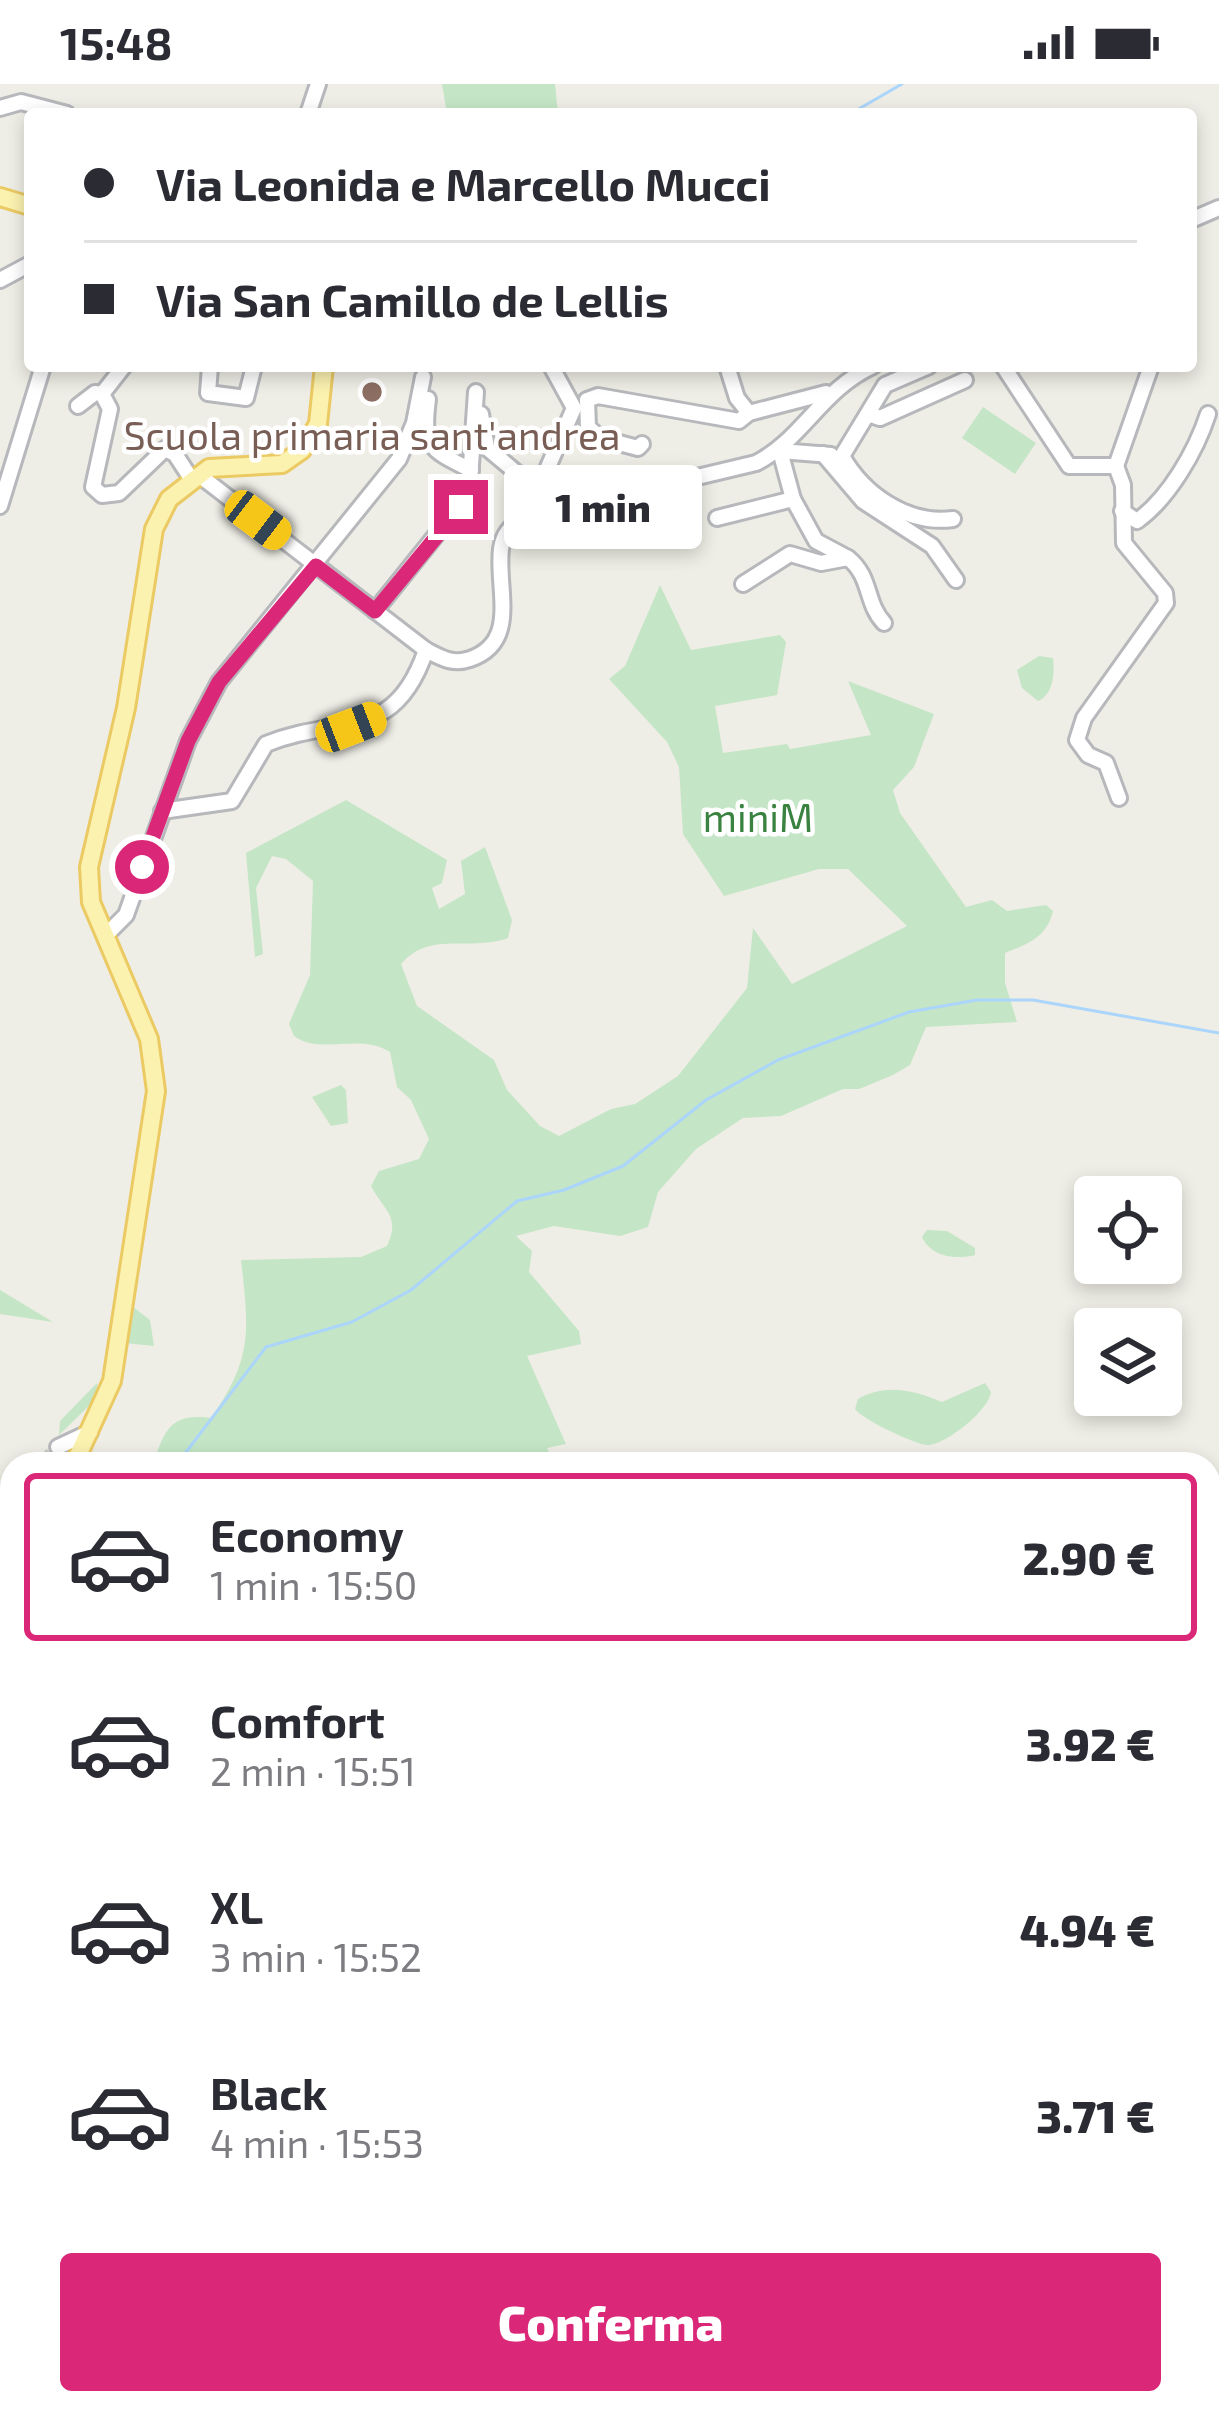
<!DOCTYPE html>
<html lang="it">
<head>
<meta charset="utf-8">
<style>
  body { margin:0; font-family:"Exo 2",sans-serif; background:#f2f2f3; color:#2b2b33; height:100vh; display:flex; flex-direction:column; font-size:45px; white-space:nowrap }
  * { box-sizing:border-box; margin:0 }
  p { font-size:39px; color:#7c7c81 }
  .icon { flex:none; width:66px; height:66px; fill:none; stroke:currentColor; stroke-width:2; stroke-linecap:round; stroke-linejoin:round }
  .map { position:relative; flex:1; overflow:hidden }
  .drawer { position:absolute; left:0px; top:1368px; width:1221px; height:963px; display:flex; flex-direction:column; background:#fff; border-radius:36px 36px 0 0; box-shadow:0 6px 18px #0003 }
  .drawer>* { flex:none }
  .hud { position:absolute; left:24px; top:24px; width:1173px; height:264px; border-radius:12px; box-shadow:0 6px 18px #0003; display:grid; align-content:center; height:264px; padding:0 60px; background:#fff }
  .fabs { position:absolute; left:1074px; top:1092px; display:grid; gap:24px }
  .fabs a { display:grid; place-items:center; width:108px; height:108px; border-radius:12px; background:#fff; box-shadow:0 6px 18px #0003; font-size:60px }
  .end { position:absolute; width:54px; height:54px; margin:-27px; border:15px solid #db2777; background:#fff; box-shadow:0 0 0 6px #fff }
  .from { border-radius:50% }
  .bubble { position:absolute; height:84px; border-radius:12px; background:#fff; box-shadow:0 6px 18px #0003; font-size:39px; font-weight:800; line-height:84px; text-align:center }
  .car { position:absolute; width:36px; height:72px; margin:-36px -18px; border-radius:15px; box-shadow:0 0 9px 3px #0007; background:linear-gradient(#f5c518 24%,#345 0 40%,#f5c518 0 76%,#345 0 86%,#f5c518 0) }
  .hud b { display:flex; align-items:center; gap:42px; height:114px; font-size:45px }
  .hud b+b { border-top:3px solid #e1e1e2 }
  .hud i { width:30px; height:30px; background:#2b2b33 }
  ul { padding:21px 0 0; list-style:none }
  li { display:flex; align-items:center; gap:36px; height:168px; margin:0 24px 18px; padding:0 36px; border:6px solid transparent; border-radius:12px }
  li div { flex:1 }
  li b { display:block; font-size:45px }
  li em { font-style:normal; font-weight:800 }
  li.current { border-color:#db2777 }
  li>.icon { width:108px; height:108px; stroke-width:1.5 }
  .action { display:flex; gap:24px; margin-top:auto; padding:24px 60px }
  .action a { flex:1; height:138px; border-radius:12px; background:#db2777; color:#fff; font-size:48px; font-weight:800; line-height:138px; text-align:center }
  .status { display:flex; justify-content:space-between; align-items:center; height:84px; padding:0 60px; background:#fff; direction:ltr }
  .status svg { height:33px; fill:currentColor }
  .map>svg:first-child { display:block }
  .green { fill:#c4e5c6 }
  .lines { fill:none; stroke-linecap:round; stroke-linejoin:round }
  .stream { stroke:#abd5fb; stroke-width:3 }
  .minor-tunnel { stroke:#cbcbc6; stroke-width:14; stroke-dasharray:14 7; stroke-linecap:butt }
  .minor-casing { stroke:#b6b8bc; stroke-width:20 }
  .major-casing { stroke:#ebca64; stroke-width:22 }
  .minor { stroke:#fff; stroke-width:14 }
  .major { stroke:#fbf2b0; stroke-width:16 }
  .route { stroke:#db2777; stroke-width:15 }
  .education-dot { fill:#8d6e63; stroke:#fff; stroke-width:4.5 }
  .labels { text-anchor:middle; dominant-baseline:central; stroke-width:9; stroke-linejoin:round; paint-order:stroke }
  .education-label { font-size:39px; fill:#785e54; stroke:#fff }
  .park-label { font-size:39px; fill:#39823f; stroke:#fff }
</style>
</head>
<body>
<div class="status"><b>15:48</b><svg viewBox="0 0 49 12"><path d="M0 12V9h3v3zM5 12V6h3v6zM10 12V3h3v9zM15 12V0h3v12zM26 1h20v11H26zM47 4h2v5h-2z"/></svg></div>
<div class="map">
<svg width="1219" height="2330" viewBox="0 0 1219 2330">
  <rect width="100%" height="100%" fill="#efeee6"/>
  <!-- green -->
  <g class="green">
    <path d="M442 0H555L558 30H447Z"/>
    <path d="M983 323 1036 359 1015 390 962 354Z"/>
    <path d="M660 501 691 566 780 551 786 558 777 611 715 622 723 669 787 660 790 665 871 651 848 597 934 630 914 683 893 706 900 729 966 823 992 816 1007 827 1046 821 1053 827C1047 853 1028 860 1005 869V899L1017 938 926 943 910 981 893 991 859 1005H843L781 1032 743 1034 696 1065 658 1108 648 1143 620 1152 554 1142 516 1152 532 1167 529 1188 579 1247 581 1260 527 1272 566 1360 547 1364 554 1380H153C165 1345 171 1329 211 1334 253 1274 249 1247 241 1176L361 1173 387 1162C401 1132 384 1127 371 1102L379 1087 419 1075 429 1055 411 1016 397 1003 390 968C359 948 321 972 294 952L289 940 310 891 313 797 286 775 272 772 256 804 263 870 255 873 246 769 346 716 447 776 442 799 432 804 439 825 465 810 461 777 485 763 512 836 508 854C469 868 430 846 401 880L417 922 494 976 507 1006 540 1042 559 1052 611 1025 635 1020 678 992 747 904 753 844 792 900 907 842 848 785H819L724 812 683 750 679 683 667 658 609 595 625 582Z"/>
    <path d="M1039 572 1053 574C1055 589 1053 611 1038 617L1022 604 1017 586Z"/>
    <path d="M341 1001 346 1006 348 1039 331 1042 312 1013Z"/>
    <path d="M927 1146 947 1147 975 1164V1171C956 1176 931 1173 922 1153Z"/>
    <path d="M0 1206 53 1238 0 1230Z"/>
    <path d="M133 1223 150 1236 154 1262 125 1259Z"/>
    <path d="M97 1299 98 1313 59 1351 60 1337Z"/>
    <path d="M985 1299 991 1308C989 1326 948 1359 929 1361 918 1362 863 1336 855 1325L858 1315C885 1299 914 1306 942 1318Z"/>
    <path d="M0 1597 12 1602V1719L0 1702Z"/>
    <path d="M12 1749V1849L0 1869V1773Z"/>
    <path d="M12 1871V1967L0 1964V1888Z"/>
    <path d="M0 2034 12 2065V2165Z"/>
    <path d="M6 2168 12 2175V2252L2 2249 0 2238Z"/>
    <path d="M200 2319H326L322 2330H199Z"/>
    <path d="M518 2319H707L700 2330H514Z"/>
    <path d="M1120 2319H1191L1188 2330H1120Z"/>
  </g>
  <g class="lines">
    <!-- stream -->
    <g class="stream">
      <path d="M850 30 902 0"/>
      <path d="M177 1380 266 1263 352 1238 411 1206 517 1117 564 1106 623 1082 706 1016 778 976 909 928 977 916H1033L1219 949"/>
      <path d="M0 2216H2"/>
      <path d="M695 2330 702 2319"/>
    </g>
    <!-- minor-tunnel -->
    <path class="minor-tunnel" d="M42 1380 58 1363"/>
    <!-- minor casing -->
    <g class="minor-casing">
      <g id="minor">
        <path d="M0 24 21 18 67 30"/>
        <path d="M308 30 318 0"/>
        <path d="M1191 136 1219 124"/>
        <path d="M0 196 30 180"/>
        <path d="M210 282 208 309 246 314 254 282"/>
        <path d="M727 282 737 314 749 329"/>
        <path d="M1003 282 1069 382H1116L1123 401 1124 459 1165 509 1166 519 1084 634 1077 656 1088 671 1106 679 1119 714"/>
        <path d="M102 310 124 282"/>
        <path d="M428 315C422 363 429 365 471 386"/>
        <path d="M78 322 95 309 102 310 110 325 93 403 102 411 119 409 165 365 175 370 192 396"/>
        <path d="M481 330 487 364 536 405"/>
        <path d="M871 331 880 334 965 296"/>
        <path d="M642 360 638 364 600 354 588 343 587 316 598 312 739 337 749 329 826 309"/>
        <path d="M780 367 831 371"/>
        <path d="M823 370 863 417 932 462 956 496"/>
        <path d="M842 372C864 411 908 441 953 435"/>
        <path d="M842 372 885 301 929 282"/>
        <path d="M1116 382 1151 282"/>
        <path d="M199 391 426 566C441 574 453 581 470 575 520 558 496 504 501 465 503 450 509 444 521 435L756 379C803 355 821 306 873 282"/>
        <path d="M0 422 43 282"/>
        <path d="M1122 427 1137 437C1169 414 1196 367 1208 330"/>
        <path d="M526 433 574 324 551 282"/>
        <path d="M717 434 793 415"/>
        <path d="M848 474C872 493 865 519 884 539"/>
        <path d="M743 500 790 470 821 479 848 474 816 457 793 415 780 367"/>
        <path d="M375 527 469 410 476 308"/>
        <path d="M162 727 232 717 266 660C340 630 394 660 426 566"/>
        <path d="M105 852 126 831 188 657 219 598 399 375 414 339 423 293"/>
        <path d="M58 1363 90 1348"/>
        <path d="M1209 1695 1219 1679"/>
        <path d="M1209 1845 1219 1842"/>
        <path d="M1084 2319V2330"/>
        <path d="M310 2330 313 2319"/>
        <path d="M440 2330 443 2319"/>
        <path d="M745 2330 753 2319"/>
        <path d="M998 2330 1002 2319"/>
      </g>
    </g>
    <!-- major casing -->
    <g class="major-casing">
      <g id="major">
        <path d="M0 113 30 122"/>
        <path d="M74 1380 112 1297 156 1007 149 955 91 818 89 783 126 624 154 445 169 415 209 384 282 380 302 366 318 340 324 282"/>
        <path d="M0 1548 12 1556"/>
        <path d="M0 1885 12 1866"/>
        <path d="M0 2026 12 2044"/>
        <path d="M0 2321 12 2284"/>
      </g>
    </g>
    <!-- minor -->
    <use href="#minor" class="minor"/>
    <!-- major -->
    <use href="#major" class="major"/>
  </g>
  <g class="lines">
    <!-- route -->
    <path class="route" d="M142 783 188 657 219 598 316 482 375 527 461 423"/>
  </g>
  <!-- markers -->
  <circle class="education-dot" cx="372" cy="308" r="12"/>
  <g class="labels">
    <!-- education labels -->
    <g class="education-label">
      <text x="372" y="350">Scuola primaria sant'andrea</text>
    </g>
    <!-- park labels -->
    <g class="park-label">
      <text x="758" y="732">miniM</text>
    </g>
  </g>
</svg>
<div class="fabs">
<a><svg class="icon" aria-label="locate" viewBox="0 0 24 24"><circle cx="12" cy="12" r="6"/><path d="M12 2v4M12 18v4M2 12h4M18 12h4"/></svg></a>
<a><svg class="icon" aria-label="layers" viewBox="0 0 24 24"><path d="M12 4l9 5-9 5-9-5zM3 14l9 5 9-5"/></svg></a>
</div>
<i class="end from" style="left:142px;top:783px"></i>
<i class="end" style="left:461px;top:423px"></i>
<div class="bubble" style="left:504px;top:381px;width:198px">1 min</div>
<i class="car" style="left:258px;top:436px;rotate:127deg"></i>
<i class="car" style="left:351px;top:643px;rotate:69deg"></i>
<div class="hud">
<b><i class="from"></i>Via Leonida e Marcello Mucci</b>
<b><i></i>Via San Camillo de Lellis</b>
</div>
<section class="drawer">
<ul>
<li class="current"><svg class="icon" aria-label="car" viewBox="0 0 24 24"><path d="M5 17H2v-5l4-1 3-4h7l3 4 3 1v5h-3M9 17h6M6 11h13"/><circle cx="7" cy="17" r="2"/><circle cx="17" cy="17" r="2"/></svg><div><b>Economy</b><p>1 min · 15:50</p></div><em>2.90 €</em></li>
<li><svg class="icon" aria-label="car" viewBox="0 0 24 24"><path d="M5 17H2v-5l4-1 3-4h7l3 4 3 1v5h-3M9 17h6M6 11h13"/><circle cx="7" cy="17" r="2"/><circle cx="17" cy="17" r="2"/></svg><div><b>Comfort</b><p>2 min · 15:51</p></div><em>3.92 €</em></li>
<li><svg class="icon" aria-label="car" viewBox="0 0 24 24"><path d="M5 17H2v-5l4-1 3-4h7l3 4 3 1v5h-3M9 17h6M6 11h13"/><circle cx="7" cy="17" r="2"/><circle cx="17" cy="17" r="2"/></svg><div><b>XL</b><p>3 min · 15:52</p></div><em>4.94 €</em></li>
<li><svg class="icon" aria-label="car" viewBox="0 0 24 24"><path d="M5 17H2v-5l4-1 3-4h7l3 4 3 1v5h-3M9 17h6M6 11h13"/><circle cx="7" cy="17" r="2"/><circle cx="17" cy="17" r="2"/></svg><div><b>Black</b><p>4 min · 15:53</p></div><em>3.71 €</em></li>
</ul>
<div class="action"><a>Conferma</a></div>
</section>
</div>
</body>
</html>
